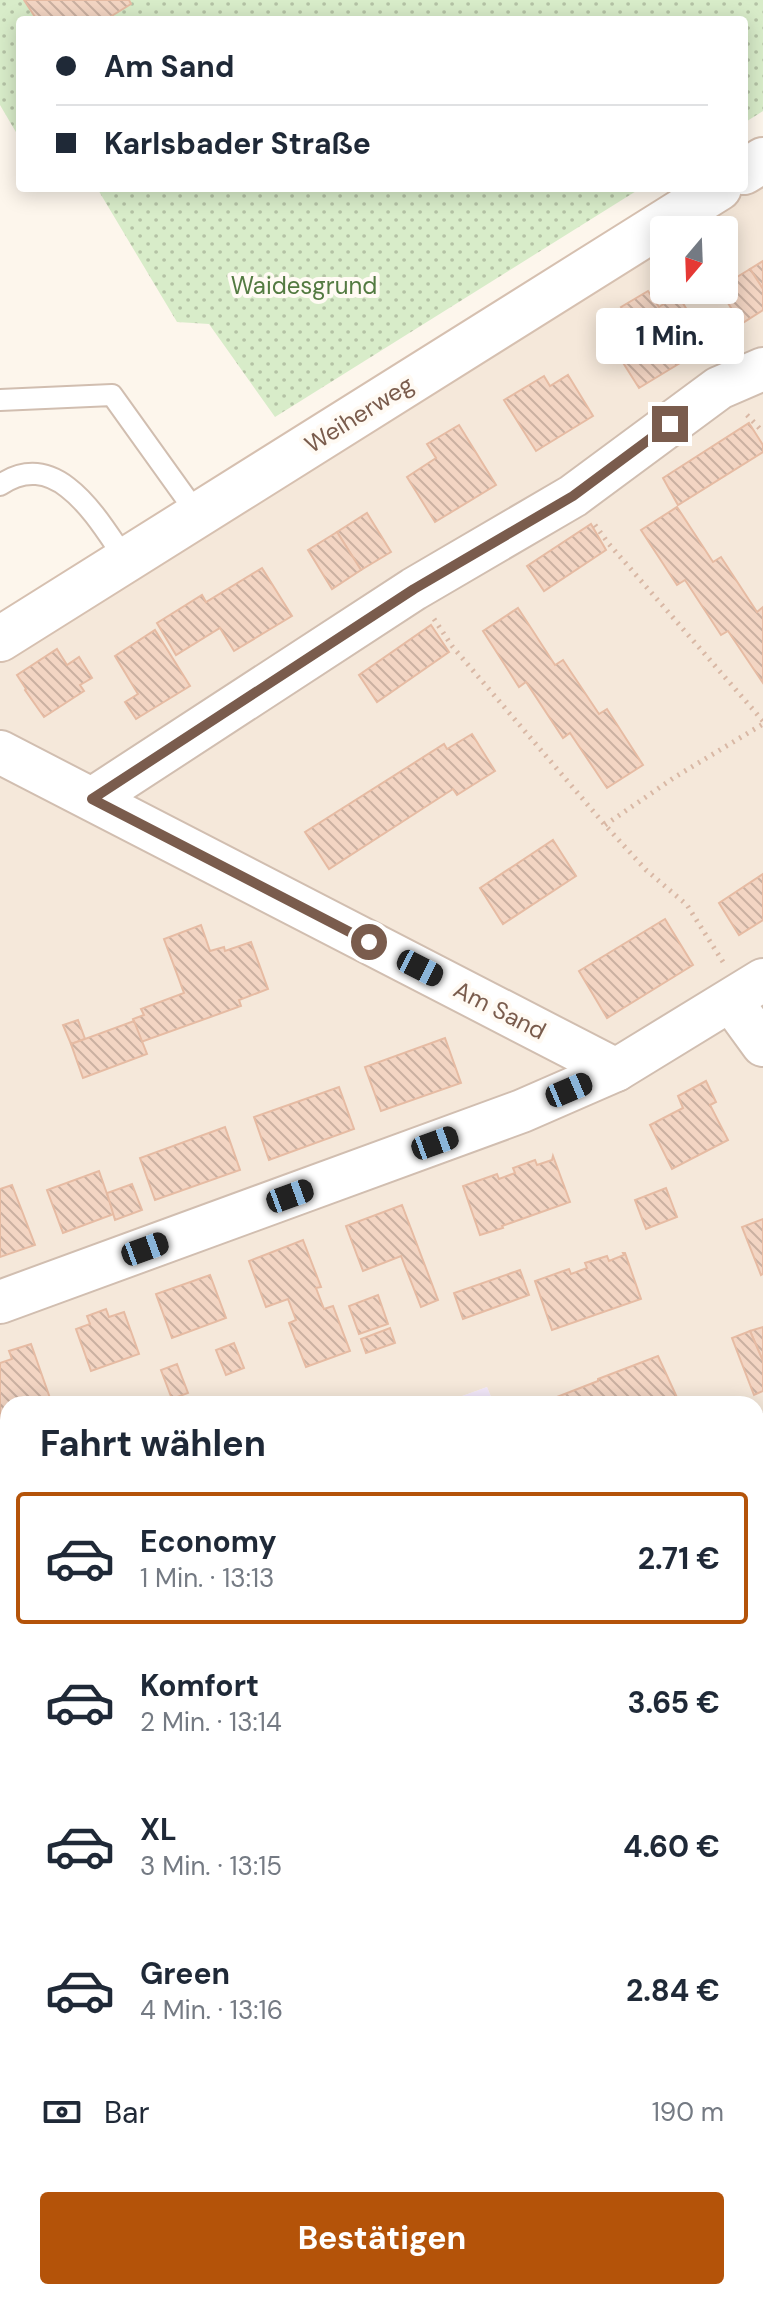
<!DOCTYPE html>
<html lang="de">
<head>
<meta charset="utf-8">
<style>
  body { margin:0; font-family:"DM Sans",sans-serif; background:#f6f6f7; color:#1f2937; height:100vh; display:flex; flex-direction:column; font-size:30px; white-space:nowrap }
  * { box-sizing:border-box; margin:0 }
  p { font-size:26px; color:#747a83 }
  .icon { flex:none; width:44px; height:44px; fill:none; stroke:currentColor; stroke-width:2; stroke-linecap:round; stroke-linejoin:round }
  .map { position:relative; flex:1; overflow:hidden }
  .sheet { position:absolute; left:0px; top:1396px; width:764px; height:904px; display:flex; flex-direction:column; background:#fff; border-radius:24px 24px 0 0; box-shadow:0 4px 20px #0003 }
  .sheet>* { flex:none }
  .top-card { position:absolute; left:16px; top:16px; width:732px; height:176px; border-radius:8px; box-shadow:0 4px 20px #0003; display:grid; align-content:center; height:176px; padding:0 40px; background:#fff }
  .needle { width:52px; rotate:199deg }
  .fabs { position:absolute; left:650px; top:216px; display:grid; gap:16px }
  .fabs a { display:grid; place-items:center; width:88px; height:88px; border-radius:8px; background:#fff; box-shadow:0 4px 20px #0003; font-size:40px }
  .end { position:absolute; width:36px; height:36px; margin:-18px; border:10px solid #7a5c4d; background:#fff; box-shadow:0 0 0 4px #fff }
  .from { border-radius:50% }
  .bubble { position:absolute; height:56px; border-radius:8px; background:#fff; box-shadow:0 4px 20px #0003; font-size:26px; font-weight:700; line-height:56px; text-align:center }
  .car { position:absolute; width:24px; height:48px; margin:-24px -12px; border-radius:10px; box-shadow:0 0 6px 2px #0007; background:linear-gradient(#222 24%,#8ab4d8 0 40%,#222 0 76%,#8ab4d8 0 86%,#222 0) }
  .top-card b { display:flex; align-items:center; gap:28px; height:76px; font-size:30px }
  .top-card b+b { border-top:2px solid #e0e1e3 }
  .top-card i { width:20px; height:20px; background:#1f2937 }
  ul { padding:0; list-style:none }
  li { display:flex; align-items:center; gap:24px; height:132px; margin:0 16px 12px; padding:0 24px; border:4px solid transparent; border-radius:8px }
  li div { flex:1 }
  li b { display:block; font-size:30px }
  li em { font-style:normal; font-weight:700 }
  li.selected { border-color:#b45309 }
  li>.icon { width:72px; height:72px; stroke-width:1.5 }
  h2 { padding:0 40px; font-size:36px; line-height:96px }
  .pay { display:flex; align-items:center; gap:20px; height:88px; padding:0 40px; font-size:30px }
  .pay p { margin-inline-start:auto }
  .action { display:flex; gap:16px; margin-top:auto; padding:16px 40px }
  .action a { flex:1; height:92px; border-radius:8px; background:#b45309; color:#fff; font-size:32px; font-weight:700; line-height:92px; text-align:center }
  .map>svg:first-child { display:block }
  .residential { fill:#f5e8da }
  .education { fill:#f3e8fa }
  .park { fill:url(#park-dots) }
  .building { fill:url(#building-back-hatch); stroke:#e6bba3; stroke-width:2 }
  .lines { fill:none; stroke-linecap:round; stroke-linejoin:round }
  .service-casing { stroke:#d1beb0; stroke-width:24 }
  .minor-casing { stroke:#d1beb0; stroke-width:46 }
  .secondary-casing { stroke:#d6c0b0; stroke-width:48 }
  .path { stroke:#d9b8a5; stroke-width:5; stroke-dasharray:2 6; stroke-linecap:butt }
  .service { stroke:#fff; stroke-width:20 }
  .minor { stroke:#fff; stroke-width:42 }
  .secondary { stroke:#fff; stroke-width:44 }
  .route { stroke:#7a5c4d; stroke-width:10 }
  .labels { text-anchor:middle; dominant-baseline:central; stroke-width:8; stroke-linejoin:round; paint-order:stroke }
  .park-label { font-size:24px; fill:#537a41; stroke:#fffaf3 }
  .street-label { font-size:24px; fill:#7a5c4d; stroke:#fffaf3 }
</style>
</head>
<body>
<div class="map">
<svg width="763" height="2300" viewBox="0 0 763 2300">
  <defs>
    <pattern id="park-dots" width="8" height="8" patternUnits="userSpaceOnUse" patternTransform="scale(2)"><rect width="8" height="8" fill="#d8ecc9"/><path d="M2 2h.1M6 6h.1" fill="none" stroke="#b4c2a5" stroke-width="1.8" stroke-linecap="round"/></pattern>
    <pattern id="building-back-hatch" width="6" height="6" patternUnits="userSpaceOnUse" patternTransform="scale(2)"><rect width="6" height="6" fill="#f3d5c3"/><path d="M-1 5l2 2M0 0l6 6M5-1l2 2" fill="none" stroke="#cab0a1"/></pattern>
  </defs>
  <rect width="100%" height="100%" fill="#fdf6ec"/>
  <!-- residential -->
  <path class="residential" d="M763 173V2090L756 2092V1404H494L487 1387 440 1404H8V2244L0 2247V663L664 237V290H724V230H675Z"/>
  <!-- education -->
  <g class="education">
    <path d="M487 1387 494 1404H440Z"/>
    <path d="M763 2090V2300H0V2247L8 2244V2292H756V2092Z"/>
  </g>
  <!-- park -->
  <g class="park">
    <path d="M0 0H763V111L744 123V20H20V139L0 105Z"/>
    <path d="M97 188H641L275 417 209 324 177 322Z"/>
  </g>
  <!-- building -->
  <g class="building">
    <path d="M24 0H129L131 4 105 20H37Z"/>
    <path d="M763 261V289L750 269Z"/>
    <path d="M750 269 763 289V310L741 324 720 290H724V285Z"/>
    <path d="M648 291 659 307 678 295 696 325 678 337 690 357 639 388 608 339 632 324 621 307Z"/>
    <path d="M568 375 593 416 536 451 504 400 544 376 550 386Z"/>
    <path d="M749 423 763 445V452L678 505 663 478Z"/>
    <path d="M459 425 496 485 435 522 407 477 436 458 427 444Z"/>
    <path d="M677 507 713 562 721 557 757 612 763 607V683L728 631 721 635 685 580 677 585 641 530Z"/>
    <path d="M367 513 391 552 361 570 337 532Z"/>
    <path d="M591 524 606 550 544 591 527 566Z"/>
    <path d="M337 532 361 570 332 589 308 550Z"/>
    <path d="M262 568 292 616 234 651 220 628 176 655 157 623 202 595 206 602Z"/>
    <path d="M518 608 555 665 563 660 599 714 607 709 643 765 607 788 570 733 563 738 526 682 519 687 483 631Z"/>
    <path d="M431 625 449 652 377 702 359 675Z"/>
    <path d="M155 630 190 686 136 719 125 702 138 694 115 656Z"/>
    <path d="M57 649 67 665 79 657 92 678 80 685 84 691 44 717 25 690 26 689 17 675Z"/>
    <path d="M472 734 495 771 457 795 453 789 329 869 305 832 444 744 447 749Z"/>
    <path d="M553 840 576 876 503 924 480 888Z"/>
    <path d="M763 874V920L739 935 719 903Z"/>
    <path d="M665 919 693 965 607 1018 579 971Z"/>
    <path d="M201 925 210 951 224 947 225 951 251 942 268 989 239 1000 241 1006 141 1042 133 1019 144 1015 141 1009 184 993 164 939Z"/>
    <path d="M78 1020 85 1039 71 1044 63 1025Z"/>
    <path d="M134 1021 147 1054 83 1078 71 1044Z"/>
    <path d="M445 1038 461 1083 381 1111 365 1067Z"/>
    <path d="M706 1081 716 1102 710 1105 728 1140 672 1169 650 1125 683 1108 678 1096Z"/>
    <path d="M339 1087 354 1129 269 1160 254 1117Z"/>
    <path d="M225 1127 240 1170 155 1200 140 1158Z"/>
    <path d="M553 1156 570 1202 502 1226 503 1228 480 1235 463 1186 497 1174 499 1179 515 1173 513 1168 535 1160 537 1165 552 1160Z"/>
    <path d="M99 1171 114 1214 63 1233 47 1190Z"/>
    <path d="M132 1184 142 1210 115 1220 107 1193Z"/>
    <path d="M12 1185 35 1245 0 1257V1189Z"/>
    <path d="M666 1188 677 1217 646 1229 635 1200Z"/>
    <path d="M402 1205 438 1300 421 1307 401 1256 363 1271 346 1226Z"/>
    <path d="M763 1219V1274L761 1275 742 1227Z"/>
    <path d="M303 1240 321 1287 316 1288 324 1309 333 1306 350 1351 306 1367 289 1323 296 1320 288 1299 266 1307 249 1261Z"/>
    <path d="M623 1253H625L641 1299 552 1330 535 1281 569 1269 571 1274 587 1268 585 1263 607 1256 609 1261 624 1255Z"/>
    <path d="M520 1270 529 1295 463 1319 454 1293Z"/>
    <path d="M210 1275 226 1318 172 1338 156 1294Z"/>
    <path d="M378 1295 388 1324 359 1334 349 1306Z"/>
    <path d="M106 1309 109 1317 124 1312 139 1354 91 1371 76 1329 90 1324 87 1316Z"/>
    <path d="M763 1327V1361L750 1331Z"/>
    <path d="M390 1328 395 1343 366 1353 361 1339Z"/>
    <path d="M750 1331 763 1361V1391L754 1395 732 1338Z"/>
    <path d="M234 1343 244 1368 226 1375 216 1350Z"/>
    <path d="M31 1344 51 1401 44 1404H8V1417L0 1420V1363L12 1359 9 1351Z"/>
    <path d="M658 1356 680 1404H539L598 1381V1379Z"/>
    <path d="M177 1364 188 1393 172 1399 161 1370Z"/>
    <path d="M763 1506V1534L756 1516V1508Z"/>
    <path d="M756 1604 763 1623V1647L756 1650Z"/>
    <path d="M763 1676V1709L756 1712V1679Z"/>
    <path d="M763 1709V1751L756 1754V1712Z"/>
    <path d="M763 1751V1771L762 1769 756 1771V1754Z"/>
    <path d="M756 1867 757 1870 763 1868V1921L757 1923Z"/>
    <path d="M0 1883 8 1901V1941L0 1944Z"/>
    <path d="M8 2010V2061L0 2064V2013Z"/>
    <path d="M8 2061V2105L0 2108V2064Z"/>
    <path d="M8 2105V2137L4 2126 0 2127V2108Z"/>
    <path d="M403 2292H481L484 2300H406Z"/>
    <path d="M619 2292H697L700 2300H622Z"/>
  </g>
  <g class="lines">
    <!-- service casing -->
    <g class="service-casing">
      <g id="service">
        <path d="M0 400 112 395 198 515"/>
        <path d="M0 485C58 446 98 520 126 560"/>
      </g>
    </g>
    <!-- minor casing -->
    <g class="minor-casing">
      <g id="minor">
        <path d="M0 752 616 1070"/>
        <path d="M92 799 414 589 573 496 719 388 763 369"/>
        <path d="M731 1001 763 1045"/>
        <path d="M0 1302 522 1111 616 1070 763 980"/>
        <path d="M756 1437 763 1435"/>
        <path d="M0 1596 8 1617"/>
        <path d="M0 1999 8 1996"/>
      </g>
    </g>
    <!-- secondary casing -->
    <g class="secondary-casing">
      <g id="secondary">
        <path d="M744 172 763 160"/>
        <path d="M0 639 719 188"/>
      </g>
    </g>
    <!-- path -->
    <g class="path">
      <path d="M747 415 763 432"/>
      <path d="M595 525 609 544 763 721"/>
      <path d="M434 619 452 646 605 825 646 870 687 905 723 962"/>
      <path d="M605 825 675 777 763 724"/>
      <path d="M756 1955 763 1953"/>
      <path d="M756 2078 763 2075"/>
      <path d="M0 2209 8 2230"/>
    </g>
    <!-- service -->
    <use href="#service" class="service"/>
    <!-- minor -->
    <use href="#minor" class="minor"/>
    <!-- secondary -->
    <use href="#secondary" class="secondary"/>
  </g>
  <g class="lines">
    <!-- route -->
    <path class="route" d="M369 942 92 799 414 589 573 496 670 424"/>
  </g>
  <g class="labels">
    <!-- park labels -->
    <g class="park-label">
      <text x="304" y="285">Waidesgrund</text>
    </g>
    <!-- street labels -->
    <g class="street-label">
      <text transform="translate(359 414) rotate(-32)">Weiherweg</text>
      <text transform="translate(500 1010) rotate(27)">Am Sand</text>
    </g>
  </g>
</svg>
<div class="fabs">
<a><svg class="needle" viewBox="-14 -14 28 28"><path d="M0-13l5 13h-10z" fill="#e53935"/><path d="M0 13l5-13h-10z" fill="#747a83"/></svg></a>
</div>
<i class="end from" style="left:369px;top:942px"></i>
<i class="end" style="left:670px;top:424px"></i>
<div class="bubble" style="left:596px;top:308px;width:148px">1 Min.</div>
<i class="car" style="left:420px;top:968px;rotate:117deg"></i>
<i class="car" style="left:569px;top:1090px;rotate:67deg"></i>
<i class="car" style="left:435px;top:1143px;rotate:70deg"></i>
<i class="car" style="left:290px;top:1196px;rotate:70deg"></i>
<i class="car" style="left:145px;top:1249px;rotate:70deg"></i>
<div class="top-card">
<b><i class="from"></i>Am Sand</b>
<b><i></i>Karlsbader Straße</b>
</div>
<section class="sheet">
<h2>Fahrt wählen</h2>
<ul>
<li class="selected"><svg class="icon" aria-label="car" viewBox="0 0 24 24"><path d="M5 17H2v-5l4-1 3-4h7l3 4 3 1v5h-3M9 17h6M6 11h13"/><circle cx="7" cy="17" r="2"/><circle cx="17" cy="17" r="2"/></svg><div><b>Economy</b><p>1 Min. · 13:13</p></div><em>2.71 €</em></li>
<li><svg class="icon" aria-label="car" viewBox="0 0 24 24"><path d="M5 17H2v-5l4-1 3-4h7l3 4 3 1v5h-3M9 17h6M6 11h13"/><circle cx="7" cy="17" r="2"/><circle cx="17" cy="17" r="2"/></svg><div><b>Komfort</b><p>2 Min. · 13:14</p></div><em>3.65 €</em></li>
<li><svg class="icon" aria-label="car" viewBox="0 0 24 24"><path d="M5 17H2v-5l4-1 3-4h7l3 4 3 1v5h-3M9 17h6M6 11h13"/><circle cx="7" cy="17" r="2"/><circle cx="17" cy="17" r="2"/></svg><div><b>XL</b><p>3 Min. · 13:15</p></div><em>4.60 €</em></li>
<li><svg class="icon" aria-label="car" viewBox="0 0 24 24"><path d="M5 17H2v-5l4-1 3-4h7l3 4 3 1v5h-3M9 17h6M6 11h13"/><circle cx="7" cy="17" r="2"/><circle cx="17" cy="17" r="2"/></svg><div><b>Green</b><p>4 Min. · 13:16</p></div><em>2.84 €</em></li>
</ul>
<div class="pay"><svg class="icon" aria-label="cash" viewBox="0 0 24 24"><path d="M3 7h18v10H3z"/><circle cx="12" cy="12" r="2"/></svg>Bar<p>190 m</p></div>
<div class="action"><a>Bestätigen</a></div>
</section>
</div>
</body>
</html>
